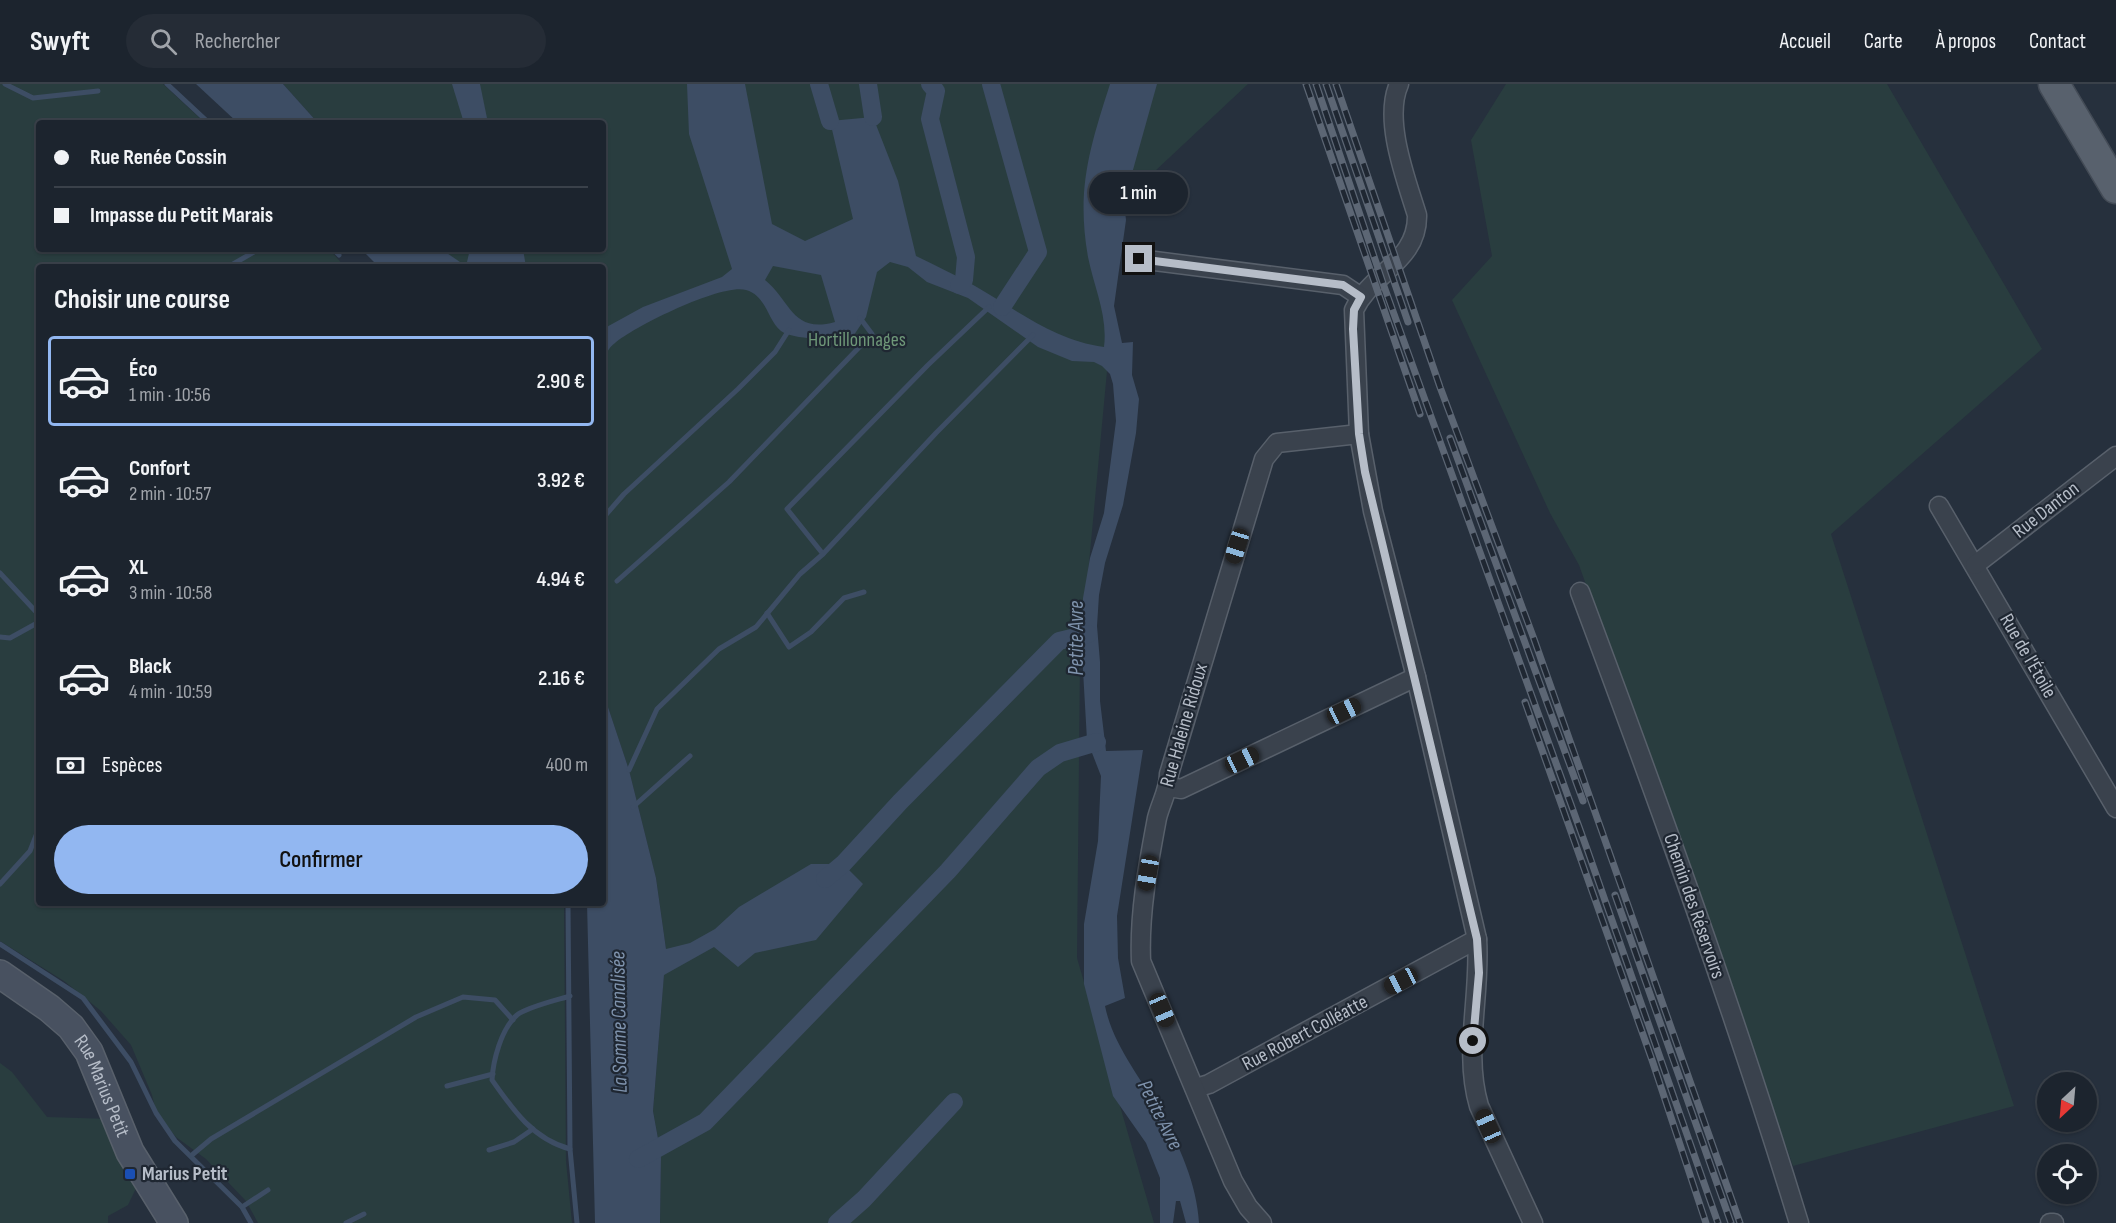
<!DOCTYPE html>
<html lang="fr">
<head>
<meta charset="utf-8">
<style>
  body { margin:0; font-family:"Sofia Sans Condensed",sans-serif; background:#252c36; color:#f1f3f6; height:100vh; display:flex; flex-direction:column; font-size:22px; white-space:nowrap }
  * { box-sizing:border-box; margin:0 }
  p { font-size:20px; color:#a0a4aa }
  .icon { flex:none; width:33px; height:33px; fill:none; stroke:currentColor; stroke-width:2; stroke-linecap:round; stroke-linejoin:round }
  .map { position:relative; flex:1; overflow:hidden }
  .side { position:absolute; left:36px; top:180px; width:570px; height:642px; display:flex; flex-direction:column; background:#1c242e; border-radius:6px; box-shadow:0 2px 4px #0004,0 0 0 2px #3a414a }
  .side>* { flex:none }
  .hud { position:absolute; left:36px; top:36px; width:570px; height:132px; border-radius:6px; box-shadow:0 2px 4px #0004,0 0 0 2px #3a414a; display:grid; align-content:center; height:132px; padding:0 18px; background:#1c242e }
  .needle { width:39px; rotate:206deg }
  .fabs { position:absolute; left:2037px; top:988px; display:grid; gap:12px }
  .fabs a { display:grid; place-items:center; width:60px; height:60px; border-radius:50%; background:#1c242e; box-shadow:0 2px 4px #0004,0 0 0 2px #3a414a; font-size:30px }
  .end { position:absolute; width:27px; height:27px; margin:-14px; border:8px solid #b6bdc8; background:#111; box-shadow:0 0 0 3px #111 }
  .from { border-radius:50% }
  .bubble { position:absolute; height:42px; border-radius:21px; background:#1c242e; box-shadow:0 2px 4px #0004,0 0 0 2px #3a414a; font-size:20px; font-weight:600; line-height:42px; text-align:center }
  .car { position:absolute; width:18px; height:36px; margin:-18px -9px; border-radius:8px; box-shadow:0 0 4px 2px #0007; background:linear-gradient(#222 24%,#8ab4d8 0 40%,#222 0 76%,#8ab4d8 0 86%,#222 0) }
  .hud b { display:flex; align-items:center; gap:21px; height:57px; font-size:22px }
  .hud b+b { border-top:2px solid #3a414a }
  .hud i { width:15px; height:15px; background:#f1f3f6 }
  ul { padding:0; list-style:none }
  li { display:flex; align-items:center; gap:18px; height:90px; margin:0 12px 9px; padding:0 6px; border:3px solid transparent; border-radius:6px }
  li div { flex:1 }
  li b { display:block; font-size:22px }
  li em { font-style:normal; font-weight:600 }
  li.on { border-color:#92b7f1 }
  li>.icon { width:54px; height:54px; stroke-width:1.5 }
  h2 { padding:0 18px; font-size:27px; line-height:72px }
  .pay { display:flex; align-items:center; gap:15px; height:66px; padding:0 18px; font-size:22px }
  .pay p { margin-inline-start:auto }
  .button { display:flex; gap:12px; margin-top:auto; padding:12px 18px }
  .button a { flex:1; height:69px; border-radius:36px; background:#92b7f1; color:#111; font-size:24px; font-weight:600; line-height:69px; text-align:center }
  header { display:flex; align-items:center; gap:36px; box-sizing:border-box; height:84px; padding:0 30px; background:#1c242e; border-bottom:2px solid #3a414a }
  header strong { font-size:28px }
  nav { display:flex; gap:33px; margin-inline-start:auto; font-size:21px }
  .search { width:420px; height:54px; background:#252c36; display:flex; align-items:center; gap:15px; box-sizing:border-box; padding:0 21px; border-radius:33px; color:#a0a4aa; font-size:22px }
  .map>svg:first-child { display:block }
  .green { fill:#293d3f }
  .water { fill:#3d4d64; fill-rule:evenodd }
  .lines { fill:none; stroke-linecap:round; stroke-linejoin:round }
  .stream { stroke:#3d4d64; stroke-width:5 }
  .canal { stroke:#3d4d64; stroke-width:18 }
  .street-casing { stroke:#58606b; stroke-width:21 }
  .secondary-casing { stroke:#58606b; stroke-width:30 }
  .primary-casing { stroke:#434b56; stroke-width:33 }
  .street { stroke:#3a424d; stroke-width:18 }
  .secondary { stroke:#485160; stroke-width:27 }
  .primary { stroke:#58616d; stroke-width:30 }
  .rail-casing { stroke:#5c6674; stroke-width:7 }
  .rail { stroke:#1f2732; stroke-width:4.5; stroke-dasharray:14; stroke-linecap:butt }
  .route { stroke:#b6bdc8; stroke-width:8 }
  .transit-dot { fill:#1a4fb4; stroke:#1f2732; stroke-width:2 }
  .labels { text-anchor:middle; dominant-baseline:central; stroke-width:4.5; stroke-linejoin:round; paint-order:stroke }
  .park-label { font-size:20px; fill:#6e9778; stroke:#1f2732 }
  .street-label { font-size:20px; fill:#b6bdc8; stroke:#1f2732 }
  .poi-label { font-size:20px; font-weight:bold; fill:#b6bdc8; stroke:#1f2732; text-anchor:start }
  .water-label { font-size:21px; font-style:italic; fill:#7f93ad; stroke:#1f2732 }
</style>
</head>
<body>
<header>
<strong>Swyft</strong>
<div class="search"><svg class="icon" aria-label="search" viewBox="0 0 24 24"><circle cx="10" cy="10" r="6"/><path d="M15 15l6 6"/></svg>Rechercher</div>
<nav><a>Accueil</a><a>Carte</a><a>À propos</a><a>Contact</a></nav>
</header>
<div class="map">
<svg width="2116" height="1139" viewBox="0 0 2116 1139">
  <rect width="100%" height="100%" fill="#26303d"/>
  <!-- green -->
  <g class="green">
    <path d="M0 0H163L205 39H39V165H329L345 183H39V819H564L566 1077 572 1139H258L246 1117 206 1075 176 1053 157 1031 152 1011 131 961 101 927 64 897 0 857Z"/>
    <path d="M283 0H1248L1123 117 1080 575 1077 874 1154 1139H660L661 1071 653 1027 666 865 656 794 629 686 603 608V183H465L441 165H603V39H318Z"/>
    <path d="M1506 0H1887L2042 265 1831 450 2014 1022 1793 1082 1579 481 1550 429 1452 216 1492 172 1471 56Z"/>
    <path d="M0 979 12 988 47 1033 110 1035 138 1100 128 1121 108 1132V1139H0Z"/>
  </g>
  <!-- water -->
  <g class="water">
    <path d="M196 0H283L318 39H238Z"/>
    <path d="M452 0H480L488 39H464Z"/>
    <path d="M687 0H745L772 140 805 157 853 135 830 37 873 33 898 97 916 172C936 182 956 191 975 202 1017 226 1054 256 1104 263 1108 232 1094 203 1088 173 1076 105 1090 63 1110 0H1157L1124 118 1126 136 1114 222 1122 259 1133 258 1132 291 1139 315 1136 349 1123 421 1105 479 1099 511 1097 542 1100 578V617L1106 667 1143 666 1117 832 1118 874 1125 914 1105 922C1113 961 1140 993 1160 1027 1179 1060 1197 1101 1199 1139H1186L1180 1117H1176L1173 1139H1160V1094L1146 1059 1113 1012 1084 900V840L1098 757 1101 692 1087 656 1082 569 1083 514 1090 474 1104 429 1116 337 1113 300 1110 290 1102 282 1094 278 1072 277 1038 263 968 214 927 198 908 183 890 178 877 188 866 233 850 257C835 255 792 256 781 247 767 236 767 212 746 206 722 199 635 242 615 259 608 264 606 271 603 278V245L643 223 722 193 732 185 689 50ZM773 182 821 191 835 238C792 250 791 217 765 196Z"/>
    <path d="M361 165H441L460 178H467L470 165H523L526 183H379Z"/>
    <path d="M603 608 629 686 656 794 666 865 690 859 715 845 739 823 811 780H843L863 800 816 856 755 869 738 883 714 863 664 891 653 1027 661 1071 660 1139H595L587 819H603Z"/>
  </g>
  <g class="lines">
    <!-- stream -->
    <g class="stream">
      <path d="M5 0 33 14 98 7"/>
      <path d="M167 0 209 39"/>
      <path d="M333 165 339 171"/>
      <path d="M228 183 259 165"/>
      <path d="M603 434 624 410 738 305 775 268 789 246"/>
      <path d="M823 470 787 425 928 281 989 223"/>
      <path d="M0 489 39 531"/>
      <path d="M617 497 729 398 872 250 860 234"/>
      <path d="M767 529 789 563 811 548 844 514 864 508"/>
      <path d="M0 553 10 554 39 538"/>
      <path d="M629 686 657 625 719 565 756 543 800 490 823 470 936 349 1033 251"/>
      <path d="M633 723 690 672"/>
      <path d="M0 800 30 767 39 744"/>
      <path d="M568 819 570 1065 577 1139"/>
      <path d="M0 860 83 914 131 978 156 1029 175 1057 242 1123 251 1139"/>
      <path d="M570 912C557 916 527 923 517 931 501 945 493 977 492 996 513 1026 533 1055 570 1065"/>
      <path d="M447 1002 493 990"/>
      <path d="M489 1066 514 1058 533 1045"/>
      <path d="M192 1071 211 1055 416 933 463 913 495 916 513 936"/>
      <path d="M242 1123 268 1106"/>
      <path d="M346 1139 364 1130"/>
    </g>
    <!-- canal -->
    <g class="canal">
      <path d="M819 0 830 37"/>
      <path d="M868 0 873 33"/>
      <path d="M930 0 936 7 930 35 966 173 964 196 959 201"/>
      <path d="M991 0 1038 168 1002 223"/>
      <path d="M825 795 843 780 900 718 1059 557 1088 550"/>
      <path d="M638 1075 705 1038 948 787 1038 684 1060 669 1097 658"/>
      <path d="M837 1139 864 1115 954 1018"/>
    </g>
    <!-- street casing -->
    <g class="street-casing">
      <g id="street">
        <path d="M1399 0C1383 36 1406 95 1417 131 1418 177 1372 188 1354 226L1359 350 1373 427 1416 593 1477 855C1481 911 1463 968 1479 1022L1533 1139"/>
        <path d="M1139 175 1343 201 1361 213"/>
        <path d="M1939 422 2116 724"/>
        <path d="M1975 481 2116 372"/>
        <path d="M1580 508C1658 717 1734 926 1799 1139"/>
        <path d="M1169 703 1181 705 1416 593"/>
        <path d="M1196 1004 1209 1000 1477 855"/>
        <path d="M1262 1139 1248 1123 1233 1097 1141 877C1139 829 1148 782 1157 734 1161 718 1169 706 1169 690L1264 375 1277 359 1359 350"/>
        <path d="M2050 1139H2054"/>
      </g>
    </g>
    <!-- secondary casing -->
    <g class="secondary-casing">
      <g id="secondary">
        <path id="s1" d="M0 890 49 924 71 943 89 968 130 1068 174 1139"/>
      </g>
    </g>
    <!-- primary casing -->
    <g class="primary-casing">
      <path id="primary" d="M2054 0 2116 104"/>
    </g>
    <!-- street -->
    <use href="#street" class="street"/>
    <!-- secondary -->
    <use href="#secondary" class="secondary"/>
    <!-- primary -->
    <use href="#primary" class="primary"/>
    <!-- rail casing -->
    <g class="rail-casing">
      <g id="rail">
        <path d="M1306 0 1420 330"/>
        <path d="M1316 0 1385 205 1587 765 1718 1139"/>
        <path d="M1326 0 1408 238"/>
        <path d="M1336 0 1440 303 1534 555 1740 1139"/>
        <path d="M1450 354 1583 717"/>
        <path d="M1525 618 1652 976 1706 1139"/>
        <path d="M1615 811 1731 1139"/>
      </g>
    </g>
    <!-- rail -->
    <use href="#rail" class="rail"/>
  </g>
  <g class="lines">
    <!-- route -->
    <path class="route" d="M1139 175 1343 201 1361 213 1354 226 1353 245 1359 350 1365 388 1477 855 1479 889 1473 957"/>
  </g>
  <!-- markers -->
  <rect class="transit-dot" x="124" y="1084" width="12" height="12" rx="3"/>
  <g class="labels">
    <!-- park labels -->
    <g class="park-label">
      <text x="857" y="256">Hortillonnages</text>
    </g>
    <!-- street labels -->
    <g class="street-label">
      <text transform="translate(2046 426) rotate(-38)">Rue Danton</text>
      <text transform="translate(2028 572) rotate(60)">Rue de l'Étoile</text>
      <text transform="translate(1184 641) rotate(-74)">Rue Haleine Ridoux</text>
      <text transform="translate(1694 822) rotate(71)">Chemin des Réservoirs</text>
      <text transform="translate(1305 949) rotate(-28)">Rue Robert Colléatte</text>
      <text stroke="none"><textPath href="#s1" startOffset="156">Rue Marius Petit</textPath></text>
    </g>
    <!-- poi labels -->
    <g class="poi-label">
      <text x="142" y="1090">Marius Petit</text>
    </g>
    <!-- water labels -->
    <g class="water-label">
      <text transform="translate(1076 554) rotate(-90)">Petite Avre</text>
      <text transform="translate(619 938) rotate(-91)">La Somme Canalisée</text>
      <text transform="translate(1160 1031) rotate(63)">Petite Avre</text>
    </g>
  </g>
</svg>
<div class="fabs">
<a><svg class="needle" viewBox="-14 -14 28 28"><path d="M0-13l5 13h-10z" fill="#e53935"/><path d="M0 13l5-13h-10z" fill="#a0a4aa"/></svg></a>
<a><svg class="icon" aria-label="locate" viewBox="0 0 24 24"><circle cx="12" cy="12" r="6"/><path d="M12 2v4M12 18v4M2 12h4M18 12h4"/></svg></a>
</div>
<i class="end from" style="left:1473px;top:957px"></i>
<i class="end" style="left:1139px;top:175px"></i>
<div class="bubble" style="left:1089px;top:88px;width:99px">1 min</div>
<i class="car" style="left:1237px;top:462px;rotate:197deg"></i>
<i class="car" style="left:1344px;top:627px;rotate:65deg"></i>
<i class="car" style="left:1242px;top:676px;rotate:65deg"></i>
<i class="car" style="left:1148px;top:789px;rotate:190deg"></i>
<i class="car" style="left:1401px;top:897px;rotate:242deg"></i>
<i class="car" style="left:1162px;top:926px;rotate:157deg"></i>
<i class="car" style="left:1488px;top:1042px;rotate:336deg"></i>
<div class="hud">
<b><i class="from"></i>Rue Renée Cossin</b>
<b><i></i>Impasse du Petit Marais</b>
</div>
<section class="side">
<h2>Choisir une course</h2>
<ul>
<li class="on"><svg class="icon" aria-label="car" viewBox="0 0 24 24"><path d="M5 17H2v-5l4-1 3-4h7l3 4 3 1v5h-3M9 17h6M6 11h13"/><circle cx="7" cy="17" r="2"/><circle cx="17" cy="17" r="2"/></svg><div><b>Éco</b><p>1 min · 10:56</p></div><em>2.90 €</em></li>
<li><svg class="icon" aria-label="car" viewBox="0 0 24 24"><path d="M5 17H2v-5l4-1 3-4h7l3 4 3 1v5h-3M9 17h6M6 11h13"/><circle cx="7" cy="17" r="2"/><circle cx="17" cy="17" r="2"/></svg><div><b>Confort</b><p>2 min · 10:57</p></div><em>3.92 €</em></li>
<li><svg class="icon" aria-label="car" viewBox="0 0 24 24"><path d="M5 17H2v-5l4-1 3-4h7l3 4 3 1v5h-3M9 17h6M6 11h13"/><circle cx="7" cy="17" r="2"/><circle cx="17" cy="17" r="2"/></svg><div><b>XL</b><p>3 min · 10:58</p></div><em>4.94 €</em></li>
<li><svg class="icon" aria-label="car" viewBox="0 0 24 24"><path d="M5 17H2v-5l4-1 3-4h7l3 4 3 1v5h-3M9 17h6M6 11h13"/><circle cx="7" cy="17" r="2"/><circle cx="17" cy="17" r="2"/></svg><div><b>Black</b><p>4 min · 10:59</p></div><em>2.16 €</em></li>
</ul>
<div class="pay"><svg class="icon" aria-label="cash" viewBox="0 0 24 24"><path d="M3 7h18v10H3z"/><circle cx="12" cy="12" r="2"/></svg>Espèces<p>400 m</p></div>
<div class="button"><a>Confirmer</a></div>
</section>
</div>
</body>
</html>
